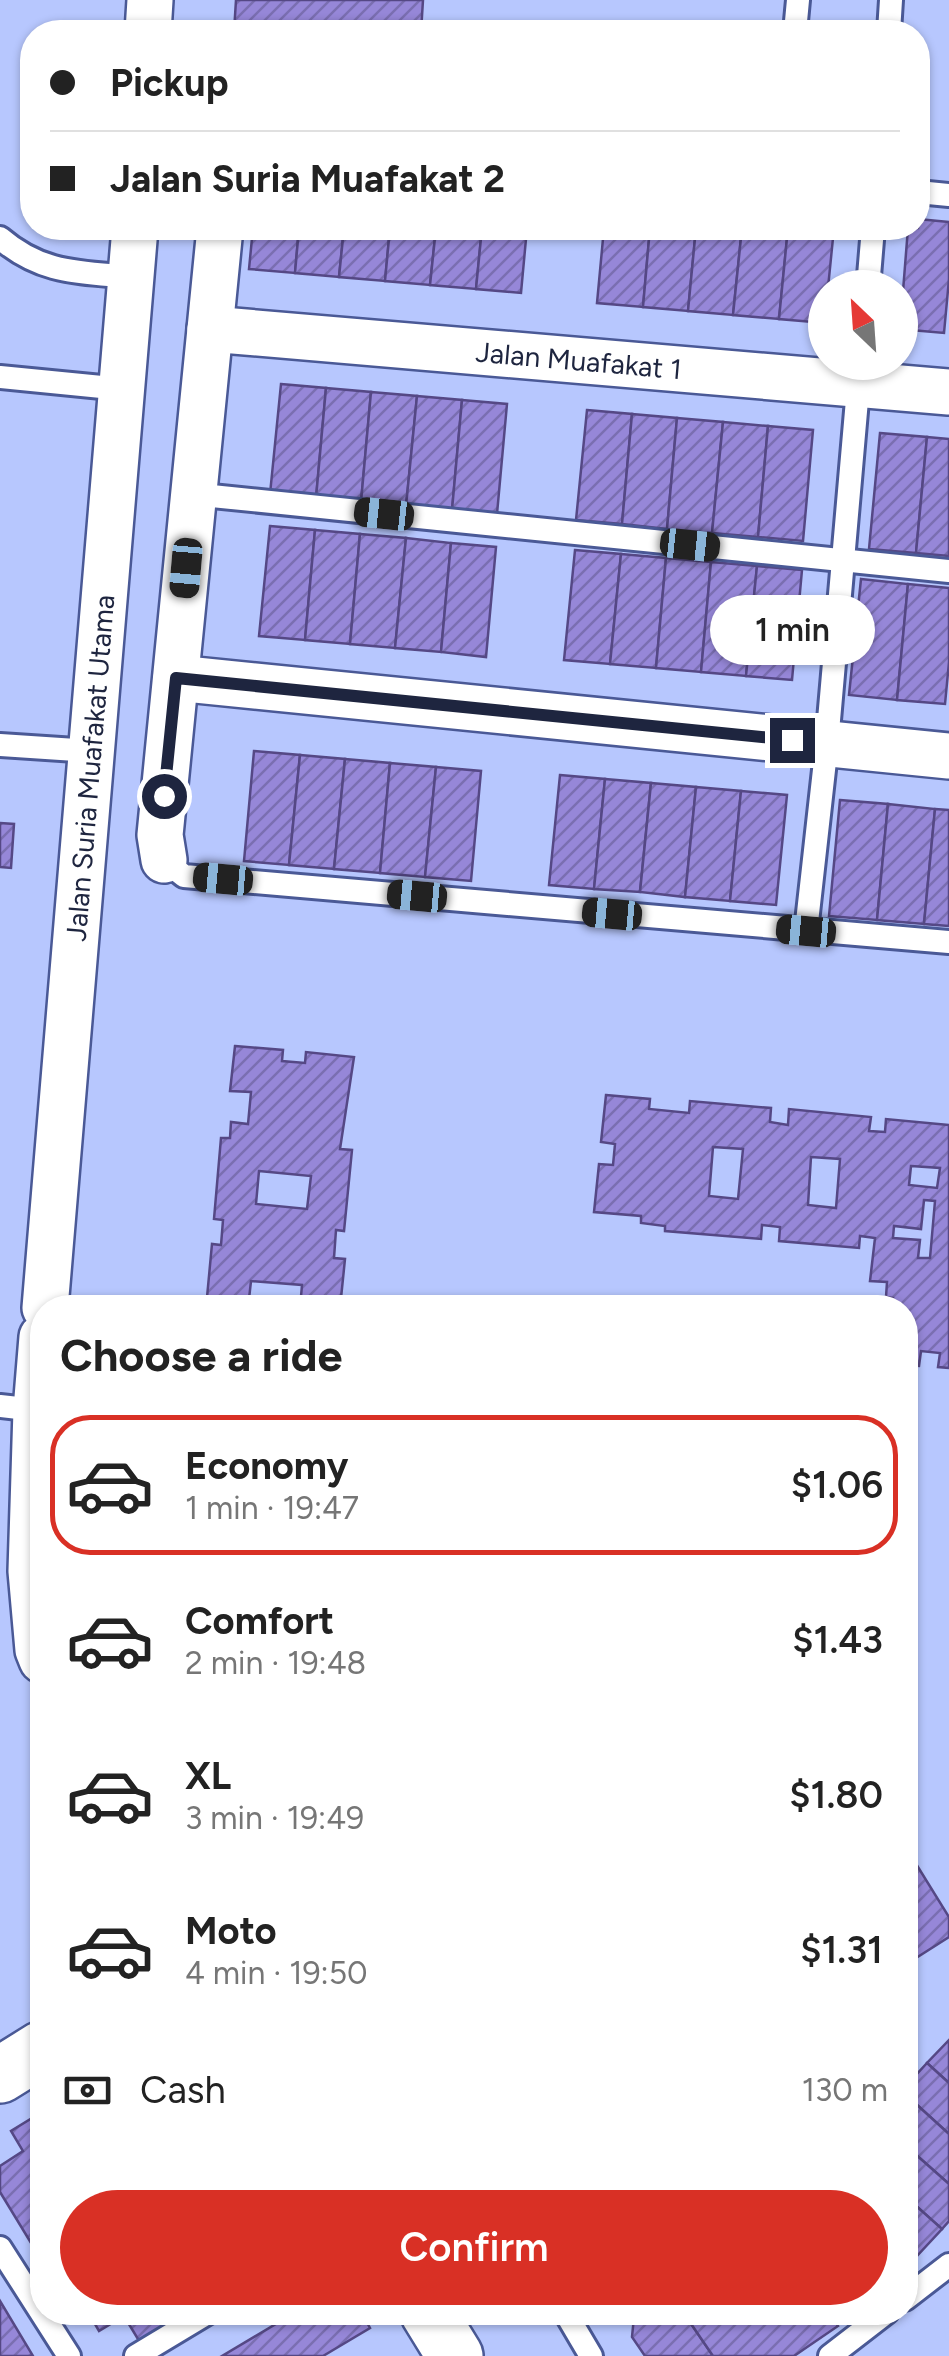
<!DOCTYPE html>
<html lang="en">
<head>
<meta charset="utf-8">
<style>
  body { margin:0; font-family:Figtree,sans-serif; background:#f2f2f2; color:#222; height:100vh; display:flex; flex-direction:column; font-size:38px; white-space:nowrap }
  * { box-sizing:border-box; margin:0 }
  p { font-size:32px; color:#767676 }
  .icon { flex:none; width:55px; height:55px; fill:none; stroke:currentColor; stroke-width:2; stroke-linecap:round; stroke-linejoin:round }
  .map { position:relative; flex:1; overflow:hidden }
  .details { position:absolute; left:30px; top:1295px; width:888px; height:1030px; display:flex; flex-direction:column; background:#fff; border-radius:40px; box-shadow:0 2px 8px #0004 }
  .details>* { flex:none }
  .top-card { position:absolute; left:20px; top:20px; width:910px; height:220px; border-radius:40px; box-shadow:0 2px 8px #0004; display:grid; align-content:center; height:220px; padding:0 30px; background:#fff }
  .needle { width:65px; rotate:335deg }
  .fabs { position:absolute; left:808px; top:270px; display:grid; gap:20px }
  .fabs a { display:grid; place-items:center; width:110px; height:110px; border-radius:50%; background:#fff; box-shadow:0 2px 8px #0004; font-size:50px }
  .end { position:absolute; width:45px; height:45px; margin:-22px; border:12px solid #1e253f; background:#fff; box-shadow:0 0 0 5px #fff }
  .from { border-radius:50% }
  .bubble { position:absolute; height:70px; border-radius:35px; background:#fff; box-shadow:0 2px 8px #0004; font-size:32px; font-weight:600; line-height:70px; text-align:center }
  .car { position:absolute; width:30px; height:60px; margin:-30px -15px; border-radius:12px; box-shadow:0 0 8px 2px #0007; background:linear-gradient(#222 24%,#8ab4d8 0 40%,#222 0 76%,#8ab4d8 0 86%,#222 0) }
  .top-card b { display:flex; align-items:center; gap:35px; height:95px; font-size:38px }
  .top-card b+b { border-top:2px solid #e0e0e0 }
  .top-card i { width:25px; height:25px; background:#222 }
  ul { padding:0; list-style:none }
  li { display:flex; align-items:center; gap:30px; height:140px; margin:0 20px 15px; padding:0 10px; border:5px solid transparent; border-radius:40px }
  li div { flex:1 }
  li b { display:block; font-size:38px }
  li em { font-style:normal; font-weight:600 }
  li.selected { border-color:#d93025 }
  li>.icon { width:90px; height:90px; stroke-width:1.5 }
  h2 { padding:0 30px; font-size:45px; line-height:120px }
  .pay { display:flex; align-items:center; gap:25px; height:110px; padding:0 30px; font-size:38px }
  .pay p { margin-inline-start:auto }
  .primary-button { display:flex; gap:20px; margin-top:auto; padding:20px 30px }
  .primary-button a { flex:1; height:115px; border-radius:60px; background:#d93025; color:#fff; font-size:40px; font-weight:600; line-height:115px; text-align:center }
  .map>svg:first-child { display:block }
  .building { fill:url(#building-hatch); stroke:#554885; stroke-width:2.5; fill-rule:evenodd }
  .lines { fill:none; stroke-linecap:round; stroke-linejoin:round }
  .lane-casing { stroke:#4a5996; stroke-width:28 }
  .street-casing { stroke:#4a5996; stroke-width:50 }
  .secondary-casing { stroke:#4a5996; stroke-width:60 }
  .lane { stroke:#fff; stroke-width:22 }
  .street { stroke:#fff; stroke-width:45 }
  .secondary { stroke:#fff; stroke-width:55 }
  .route { stroke:#1e253f; stroke-width:12 }
  .labels { text-anchor:middle; dominant-baseline:central; stroke-width:9; stroke-linejoin:round; paint-order:stroke }
  .street-label { font-size:28px; fill:#1e253f; stroke:#b7c7fe }
</style>
</head>
<body>
<div class="map">
<svg width="949" height="2356" viewBox="0 0 949 2356">
  <defs>
    <pattern id="building-hatch" width="6" height="6" patternUnits="userSpaceOnUse" patternTransform="scale(2.5)"><rect width="6" height="6" fill="#9687d8"/><path d="M-1 1l2-2M0 6l6-6M5 7l2-2" fill="none" stroke="#7a6eb1"/></pattern>
  </defs>
  <rect width="100%" height="100%" fill="#b7c7fe"/>
  <!-- building -->
  <g class="building">
    <path d="M236 0H423L421 32H234Z"/>
    <path d="M918 219 949 222V279L944 333 900 329 908 228H918Z"/>
    <path d="M253 228H299L295 273 249 269Z"/>
    <path d="M299 228H344L339 277 295 273Z"/>
    <path d="M344 228H390L385 281 339 277Z"/>
    <path d="M390 228H436L430 285 385 281Z"/>
    <path d="M436 228H482L476 289 430 285Z"/>
    <path d="M482 228H527L521 293 476 289Z"/>
    <path d="M604 228H650L643 307 597 303Z"/>
    <path d="M650 228H696L688 311 643 307Z"/>
    <path d="M696 228H742L733 315 688 311Z"/>
    <path d="M742 228H788L779 319 733 315Z"/>
    <path d="M788 228H834L828 288H825L824 323 779 319Z"/>
    <path d="M281 384 326 388 316 498 270 494Z"/>
    <path d="M326 388 371 392 361 502 316 498Z"/>
    <path d="M371 392 417 396 406 506 361 502Z"/>
    <path d="M417 396 462 400 452 510 406 506Z"/>
    <path d="M462 400 507 404 497 514 452 510Z"/>
    <path d="M587 410 632 414 622 524 576 520Z"/>
    <path d="M632 414 677 418 667 529 622 524Z"/>
    <path d="M677 418 723 422 712 533 667 529Z"/>
    <path d="M723 422 768 426 758 537 712 533Z"/>
    <path d="M768 426 813 430 803 541 758 537Z"/>
    <path d="M880 433 927 437 916 553 869 549Z"/>
    <path d="M927 437 949 439V556L916 553Z"/>
    <path d="M270 526 315 530 305 640 259 636Z"/>
    <path d="M315 530 360 534 350 644 305 640Z"/>
    <path d="M360 534 406 538 395 648 350 644Z"/>
    <path d="M406 538 451 543 441 652 395 648Z"/>
    <path d="M451 543 496 547 486 657 441 652Z"/>
    <path d="M575 550 621 554 610 664 564 660Z"/>
    <path d="M621 554 666 558 656 668 610 664Z"/>
    <path d="M666 558 711 562 701 672 656 668Z"/>
    <path d="M711 562 757 566 746 676 701 672Z"/>
    <path d="M757 566 802 570 792 680 746 676Z"/>
    <path d="M861 579 908 584 897 700 849 695Z"/>
    <path d="M908 584 949 588V662L945 704 897 700Z"/>
    <path d="M254 751 300 755 289 865 244 861Z"/>
    <path d="M300 755 345 759 334 869 289 865Z"/>
    <path d="M345 759 390 763 380 873 334 869Z"/>
    <path d="M390 763 436 767 425 877 380 873Z"/>
    <path d="M436 767 481 771 471 881 425 877Z"/>
    <path d="M560 775 605 779 594 889 549 885Z"/>
    <path d="M605 779 651 783 640 892 594 889Z"/>
    <path d="M651 783 696 787 685 897 640 892Z"/>
    <path d="M696 787 741 791 730 901 685 897Z"/>
    <path d="M741 791 787 795 776 905 730 901Z"/>
    <path d="M840 800 888 804 877 920 829 916Z"/>
    <path d="M888 804 935 809 924 924 877 920Z"/>
    <path d="M935 809 949 810V926L924 924Z"/>
    <path d="M0 823 14 824 11 868 0 867Z"/>
    <path d="M235 1046 283 1050 282 1061 305 1063 306 1052 354 1057 340 1149 352 1150 344 1231 336 1230 334 1258 345 1259 340 1308H300L302 1285 251 1281 248 1308H206L212 1244 221 1245 223 1220 214 1219 221 1138H230L231 1122 248 1124 251 1092 230 1091ZM259 1171 311 1176 307 1209 256 1204Z"/>
    <path d="M606 1095 650 1099 649 1109 689 1113 690 1101 771 1108 770 1122 788 1125 789 1109 871 1117 869 1131 885 1132 886 1119 949 1125V1368L938 1367 940 1353 921 1351 919 1366 905 1365V1308H892L893 1298 886 1297 887 1282 870 1281 875 1238 860 1236 859 1248 779 1241 780 1227 762 1225 761 1239 665 1231V1226L641 1223V1216L594 1212 599 1164 613 1165 615 1144 601 1142ZM713 1147 743 1149 738 1199 709 1196ZM811 1157 840 1159 836 1208 808 1205ZM911 1166 940 1168 937 1188 909 1185ZM924 1200 935 1201 930 1258H918L920 1240 893 1238 894 1226 921 1229Z"/>
    <path d="M905 1846 949 1917V1937L905 1965Z"/>
    <path d="M949 2040V2083L927 2063Z"/>
    <path d="M927 2063 949 2083V2134L905 2094V2087Z"/>
    <path d="M905 2094 949 2134V2184L905 2145Z"/>
    <path d="M42 2112V2261L0 2192V2166L23 2151 11 2131Z"/>
    <path d="M905 2145 949 2184V2221L942 2229 905 2196Z"/>
    <path d="M905 2196 942 2229 916 2257 905 2247Z"/>
    <path d="M0 2301 33 2356H0Z"/>
    <path d="M88 2312H193L141 2344 124 2316 99 2331Z"/>
    <path d="M296 2312H361L370 2328 323 2356H222Z"/>
    <path d="M640 2312H683L713 2356H645L632 2337 634 2317Z"/>
    <path d="M683 2312H829L838 2326 794 2356H713Z"/>
  </g>
  <g class="lines">
    <!-- lane casing -->
    <g class="lane-casing">
      <g id="lane">
        <path d="M795 32 798 0"/>
        <path d="M889 32 891 0"/>
        <path d="M918 192 949 195"/>
        <path d="M0 238C42 274 79 272 132 277"/>
        <path d="M868 288 873 228"/>
        <path d="M0 377 122 389"/>
        <path d="M192 494 949 571"/>
        <path d="M0 745 91 751"/>
        <path d="M164 860 184 876 949 942"/>
        <path d="M806 931 827 743 859 377"/>
        <path d="M0 1406 36 1410"/>
        <path d="M0 2248 69 2356"/>
        <path d="M905 2299 949 2265"/>
        <path d="M565 2312 591 2356"/>
        <path d="M136 2356 209 2312"/>
        <path d="M830 2356 887 2312"/>
      </g>
    </g>
    <!-- street casing -->
    <g class="street-casing">
      <g id="street">
        <path d="M148 32 150 0"/>
        <path id="s1" d="M210 329 949 392"/>
        <path d="M176 678 949 756"/>
        <path d="M164 860 160 835 220 228"/>
        <path id="s2" d="M45 1308 135 228"/>
        <path d="M42 1337 36 1410 31 1571 38 1650 42 1660"/>
      </g>
    </g>
    <!-- secondary casing -->
    <g class="secondary-casing">
      <g id="secondary">
        <path d="M0 2075 42 2049"/>
        <path d="M428 2312 455 2356"/>
      </g>
    </g>
    <!-- lane -->
    <use href="#lane" class="lane"/>
    <!-- street -->
    <use href="#street" class="street"/>
    <!-- secondary -->
    <use href="#secondary" class="secondary"/>
  </g>
  <g class="lines">
    <!-- route -->
    <path class="route" d="M164 796 176 678 792 740"/>
  </g>
  <g class="labels">
    <!-- street labels -->
    <g class="street-label">
      <text stroke="none"><textPath href="#s1" startOffset="370">Jalan Muafakat 1</textPath></text>
      <text stroke="none"><textPath href="#s2" startOffset="542">Jalan Suria Muafakat Utama</textPath></text>
    </g>
  </g>
</svg>
<div class="fabs">
<a><svg class="needle" viewBox="-14 -14 28 28"><path d="M0-13l5 13h-10z" fill="#e53935"/><path d="M0 13l5-13h-10z" fill="#767676"/></svg></a>
</div>
<i class="end from" style="left:164px;top:796px"></i>
<i class="end" style="left:792px;top:740px"></i>
<div class="bubble" style="left:710px;top:595px;width:165px">1 min</div>
<i class="car" style="left:384px;top:514px;rotate:276deg"></i>
<i class="car" style="left:690px;top:545px;rotate:96deg"></i>
<i class="car" style="left:186px;top:568px;rotate:185deg"></i>
<i class="car" style="left:223px;top:879px;rotate:275deg"></i>
<i class="car" style="left:417px;top:896px;rotate:275deg"></i>
<i class="car" style="left:612px;top:914px;rotate:275deg"></i>
<i class="car" style="left:806px;top:931px;rotate:275deg"></i>
<div class="top-card">
<b><i class="from"></i>Pickup</b>
<b><i></i>Jalan Suria Muafakat 2</b>
</div>
<section class="details">
<h2>Choose a ride</h2>
<ul>
<li class="selected"><svg class="icon" aria-label="car" viewBox="0 0 24 24"><path d="M5 17H2v-5l4-1 3-4h7l3 4 3 1v5h-3M9 17h6M6 11h13"/><circle cx="7" cy="17" r="2"/><circle cx="17" cy="17" r="2"/></svg><div><b>Economy</b><p>1 min · 19:47</p></div><em>$1.06</em></li>
<li><svg class="icon" aria-label="car" viewBox="0 0 24 24"><path d="M5 17H2v-5l4-1 3-4h7l3 4 3 1v5h-3M9 17h6M6 11h13"/><circle cx="7" cy="17" r="2"/><circle cx="17" cy="17" r="2"/></svg><div><b>Comfort</b><p>2 min · 19:48</p></div><em>$1.43</em></li>
<li><svg class="icon" aria-label="car" viewBox="0 0 24 24"><path d="M5 17H2v-5l4-1 3-4h7l3 4 3 1v5h-3M9 17h6M6 11h13"/><circle cx="7" cy="17" r="2"/><circle cx="17" cy="17" r="2"/></svg><div><b>XL</b><p>3 min · 19:49</p></div><em>$1.80</em></li>
<li><svg class="icon" aria-label="car" viewBox="0 0 24 24"><path d="M5 17H2v-5l4-1 3-4h7l3 4 3 1v5h-3M9 17h6M6 11h13"/><circle cx="7" cy="17" r="2"/><circle cx="17" cy="17" r="2"/></svg><div><b>Moto</b><p>4 min · 19:50</p></div><em>$1.31</em></li>
</ul>
<div class="pay"><svg class="icon" aria-label="cash" viewBox="0 0 24 24"><path d="M3 7h18v10H3z"/><circle cx="12" cy="12" r="2"/></svg>Cash<p>130 m</p></div>
<div class="primary-button"><a>Confirm</a></div>
</section>
</div>
</body>
</html>
